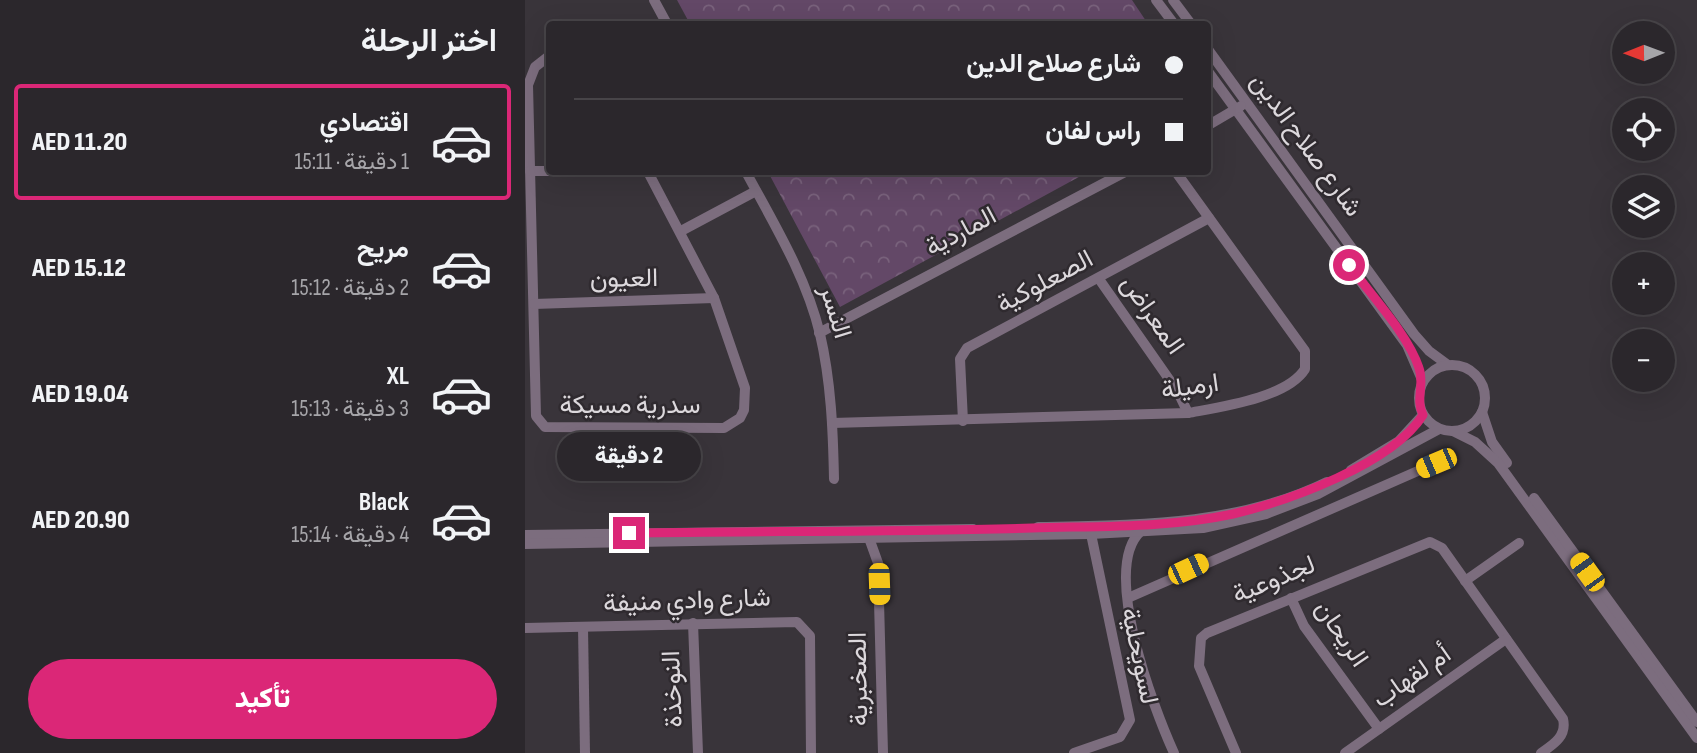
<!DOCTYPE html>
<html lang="ar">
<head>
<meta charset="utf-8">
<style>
  body { margin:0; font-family:"Sofia Sans Condensed",Vazirmatn,sans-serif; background:#373338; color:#f1f3f6; direction:rtl; height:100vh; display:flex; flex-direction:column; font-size:26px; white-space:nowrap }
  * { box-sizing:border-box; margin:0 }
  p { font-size:23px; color:#a6a5a9 }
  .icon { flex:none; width:38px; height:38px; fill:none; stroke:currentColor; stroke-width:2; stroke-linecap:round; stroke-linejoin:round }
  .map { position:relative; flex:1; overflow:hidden; direction:ltr }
  .side { display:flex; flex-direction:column; background:#2b272c; width:525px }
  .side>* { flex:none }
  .banner { position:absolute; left:21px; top:21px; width:665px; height:154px; border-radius:7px; box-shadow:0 7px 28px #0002,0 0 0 2px #474448; direction:rtl; display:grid; align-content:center; height:154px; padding:0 28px; background:#2b272c }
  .needle { width:46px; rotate:269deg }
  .fabs { position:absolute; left:1087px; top:21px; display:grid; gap:14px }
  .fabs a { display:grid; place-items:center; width:63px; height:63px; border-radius:50%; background:#2b272c; box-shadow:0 7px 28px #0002,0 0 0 2px #474448; font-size:35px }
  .end { position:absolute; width:32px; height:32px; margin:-16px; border:9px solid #db2777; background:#fff; box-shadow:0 0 0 4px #fff }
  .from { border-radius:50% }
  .bubble { position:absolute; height:49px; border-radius:24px; background:#2b272c; box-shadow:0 7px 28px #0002,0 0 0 2px #474448; font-size:23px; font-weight:800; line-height:49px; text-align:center; direction:rtl }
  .car { position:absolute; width:21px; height:42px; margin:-21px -10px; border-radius:9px; box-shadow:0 0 5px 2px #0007; background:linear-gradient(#f5c518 24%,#345 0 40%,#f5c518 0 76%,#345 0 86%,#f5c518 0) }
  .banner b { display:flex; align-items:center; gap:24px; height:66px; font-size:26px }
  .banner b+b { border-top:2px solid #474448 }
  .banner i { width:18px; height:18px; background:#f1f3f6 }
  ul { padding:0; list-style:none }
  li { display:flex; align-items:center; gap:21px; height:116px; margin:0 14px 10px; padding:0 14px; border:4px solid transparent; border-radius:7px }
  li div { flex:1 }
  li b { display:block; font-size:26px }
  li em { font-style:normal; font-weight:800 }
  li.on { border-color:#db2777 }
  li>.icon { width:63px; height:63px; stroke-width:1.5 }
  h2 { padding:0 28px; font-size:32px; line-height:84px }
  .primary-button { display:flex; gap:14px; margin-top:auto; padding:14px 28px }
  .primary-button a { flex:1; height:80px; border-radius:42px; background:#db2777; color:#fff; font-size:28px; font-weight:800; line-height:80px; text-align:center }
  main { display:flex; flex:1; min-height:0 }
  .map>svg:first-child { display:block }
  .park { fill:url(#park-crowns) }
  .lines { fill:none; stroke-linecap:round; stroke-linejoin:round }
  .minor { stroke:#7c6d7e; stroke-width:10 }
  .route { stroke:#db2777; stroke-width:9 }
  .labels { text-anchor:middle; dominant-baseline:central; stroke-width:5; stroke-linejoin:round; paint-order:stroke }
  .street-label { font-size:26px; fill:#dcd8dc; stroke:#2f2a2f }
</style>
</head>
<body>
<main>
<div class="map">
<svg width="1172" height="753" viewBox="0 0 1172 753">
  <defs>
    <pattern id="park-crowns" width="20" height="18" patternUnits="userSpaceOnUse" patternTransform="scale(1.75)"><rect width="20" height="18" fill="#634867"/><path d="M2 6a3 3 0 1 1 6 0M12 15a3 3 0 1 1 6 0" fill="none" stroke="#79627c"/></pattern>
  </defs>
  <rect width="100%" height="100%" fill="#39343a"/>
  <!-- park -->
  <g class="park">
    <path d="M152 0H607L623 24H165Z"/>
    <path d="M243 172H563L315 307Z"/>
  </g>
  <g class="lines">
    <!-- minor -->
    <g class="minor">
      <path d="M129 0 142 24"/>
      <path d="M631 0 649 24"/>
      <path d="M648 0 666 24"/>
      <path d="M682 48 889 334 904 351 923 365"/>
      <path d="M24 56 10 67 3 85 11 416 20 427 199 428 215 418 219 410 220 388 189 298 123 172"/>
      <path d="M682 70 882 345 898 382"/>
      <path d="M682 126 716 106"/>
      <path d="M5 171H24"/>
      <path d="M221 172C249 224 281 276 295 334 306 381 308 430 309 479"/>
      <path d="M156 231 231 191"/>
      <path d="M574 279 653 392 663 413"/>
      <path d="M9 304 189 298"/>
      <path d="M294 333 600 172"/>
      <circle cx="927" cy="398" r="33"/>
      <path d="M957 412 967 442 982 463"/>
      <path d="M438 421 435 359 442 348 684 218"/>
      <path d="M307 423 663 413C695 407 762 398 780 369V351L651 172"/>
      <path d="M928 431 950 442 973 463 1172 738"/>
      <path d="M826 470 874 441 898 415"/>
      <path d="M1009 498 1172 722"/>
      <path d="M513 527C611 525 712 526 802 482"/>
      <path d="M616 531C575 568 629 709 649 753"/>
      <path d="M0 535 448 529"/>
      <path d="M344 538 353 563 358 753"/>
      <path d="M0 544 566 534 678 528 741 514 793 494 914 429"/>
      <path d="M940 581 994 543"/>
      <path d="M603 598 911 463"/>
      <path d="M766 598 779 626 854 729"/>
      <path d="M168 623 173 753"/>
      <path d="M58 627 60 753"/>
      <path d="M0 628 272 622 285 636 286 753"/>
      <path d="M549 753 595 737 605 720 566 534"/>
      <path d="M711 753 674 666 676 638 682 633 905 542 917 548 1038 719C1042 736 1029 744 1016 753"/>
      <path d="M820 753 981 639"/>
    </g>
  </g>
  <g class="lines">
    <!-- route -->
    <path class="route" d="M104 533C239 531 373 532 507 528 574 526 643 528 708 514 763 501 867 464 898 415 890 399 900 385 894 368 883 334 845 294 824 265"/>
  </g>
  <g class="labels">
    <!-- street labels -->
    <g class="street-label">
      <text transform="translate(781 145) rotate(54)">شارع صلاح الدين</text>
      <text transform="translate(436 232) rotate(-28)">الماردية</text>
      <text transform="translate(99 279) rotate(-1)">العيون</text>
      <text transform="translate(520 282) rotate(-28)">الصعلوكية</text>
      <text transform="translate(310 312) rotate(73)">النسر</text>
      <text transform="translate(627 315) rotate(55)">المعراض</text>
      <text transform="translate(665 387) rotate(-8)">ارميلة</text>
      <text x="105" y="405">سدرية مسيكة</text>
      <text transform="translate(749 580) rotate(-22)">لجذوعية</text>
      <text transform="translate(162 601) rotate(-2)">شارع وادي منيفة</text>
      <text transform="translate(816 634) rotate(56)">الريحان</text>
      <text transform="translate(614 656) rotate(78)">لسويحلية</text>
      <text transform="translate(887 677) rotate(-35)">أم لقهاب</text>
      <text transform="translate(334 679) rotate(-91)">الصخبرية</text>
      <text transform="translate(148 689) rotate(-92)">النوخذة</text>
    </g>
  </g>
</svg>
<div class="fabs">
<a><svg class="needle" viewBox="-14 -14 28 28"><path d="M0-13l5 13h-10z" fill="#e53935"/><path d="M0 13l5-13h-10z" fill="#a6a5a9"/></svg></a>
<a><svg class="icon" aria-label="locate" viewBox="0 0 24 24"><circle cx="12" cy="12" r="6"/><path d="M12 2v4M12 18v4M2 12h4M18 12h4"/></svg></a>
<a><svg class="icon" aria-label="layers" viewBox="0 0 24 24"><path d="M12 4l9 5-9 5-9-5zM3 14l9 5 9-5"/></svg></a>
<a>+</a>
<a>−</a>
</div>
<i class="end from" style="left:824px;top:265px"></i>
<i class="end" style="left:104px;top:533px"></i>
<div class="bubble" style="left:32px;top:432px;width:144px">2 دقيقة</div>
<i class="car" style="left:911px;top:463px;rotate:247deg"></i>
<i class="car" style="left:663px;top:569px;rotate:65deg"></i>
<i class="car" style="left:1062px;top:572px;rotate:324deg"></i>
<i class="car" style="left:354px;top:584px;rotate:178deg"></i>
<div class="banner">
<b><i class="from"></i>شارع صلاح الدين</b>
<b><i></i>راس لفان</b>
</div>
</div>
<section class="side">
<h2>اختر الرحلة</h2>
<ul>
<li class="on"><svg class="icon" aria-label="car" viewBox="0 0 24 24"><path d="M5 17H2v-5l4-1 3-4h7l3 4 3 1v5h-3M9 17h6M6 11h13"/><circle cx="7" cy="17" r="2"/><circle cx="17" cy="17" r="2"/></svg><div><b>اقتصادي</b><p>1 دقيقة · 15:11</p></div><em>AED 11.20</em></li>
<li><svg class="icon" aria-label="car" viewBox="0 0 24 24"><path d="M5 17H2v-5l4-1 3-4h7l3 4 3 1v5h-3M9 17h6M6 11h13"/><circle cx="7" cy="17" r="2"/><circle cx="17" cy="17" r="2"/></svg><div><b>مريح</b><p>2 دقيقة · 15:12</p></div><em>AED 15.12</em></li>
<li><svg class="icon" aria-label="car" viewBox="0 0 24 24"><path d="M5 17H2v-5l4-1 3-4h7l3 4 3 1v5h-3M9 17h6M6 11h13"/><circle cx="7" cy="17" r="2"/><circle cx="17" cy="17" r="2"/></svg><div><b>XL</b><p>3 دقيقة · 15:13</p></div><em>AED 19.04</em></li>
<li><svg class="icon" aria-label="car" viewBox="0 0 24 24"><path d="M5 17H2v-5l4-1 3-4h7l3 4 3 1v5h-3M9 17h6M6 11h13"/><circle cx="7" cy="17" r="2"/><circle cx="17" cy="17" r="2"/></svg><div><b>Black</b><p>4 دقيقة · 15:14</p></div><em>AED 20.90</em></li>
</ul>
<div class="primary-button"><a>تأكيد</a></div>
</section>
</main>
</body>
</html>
